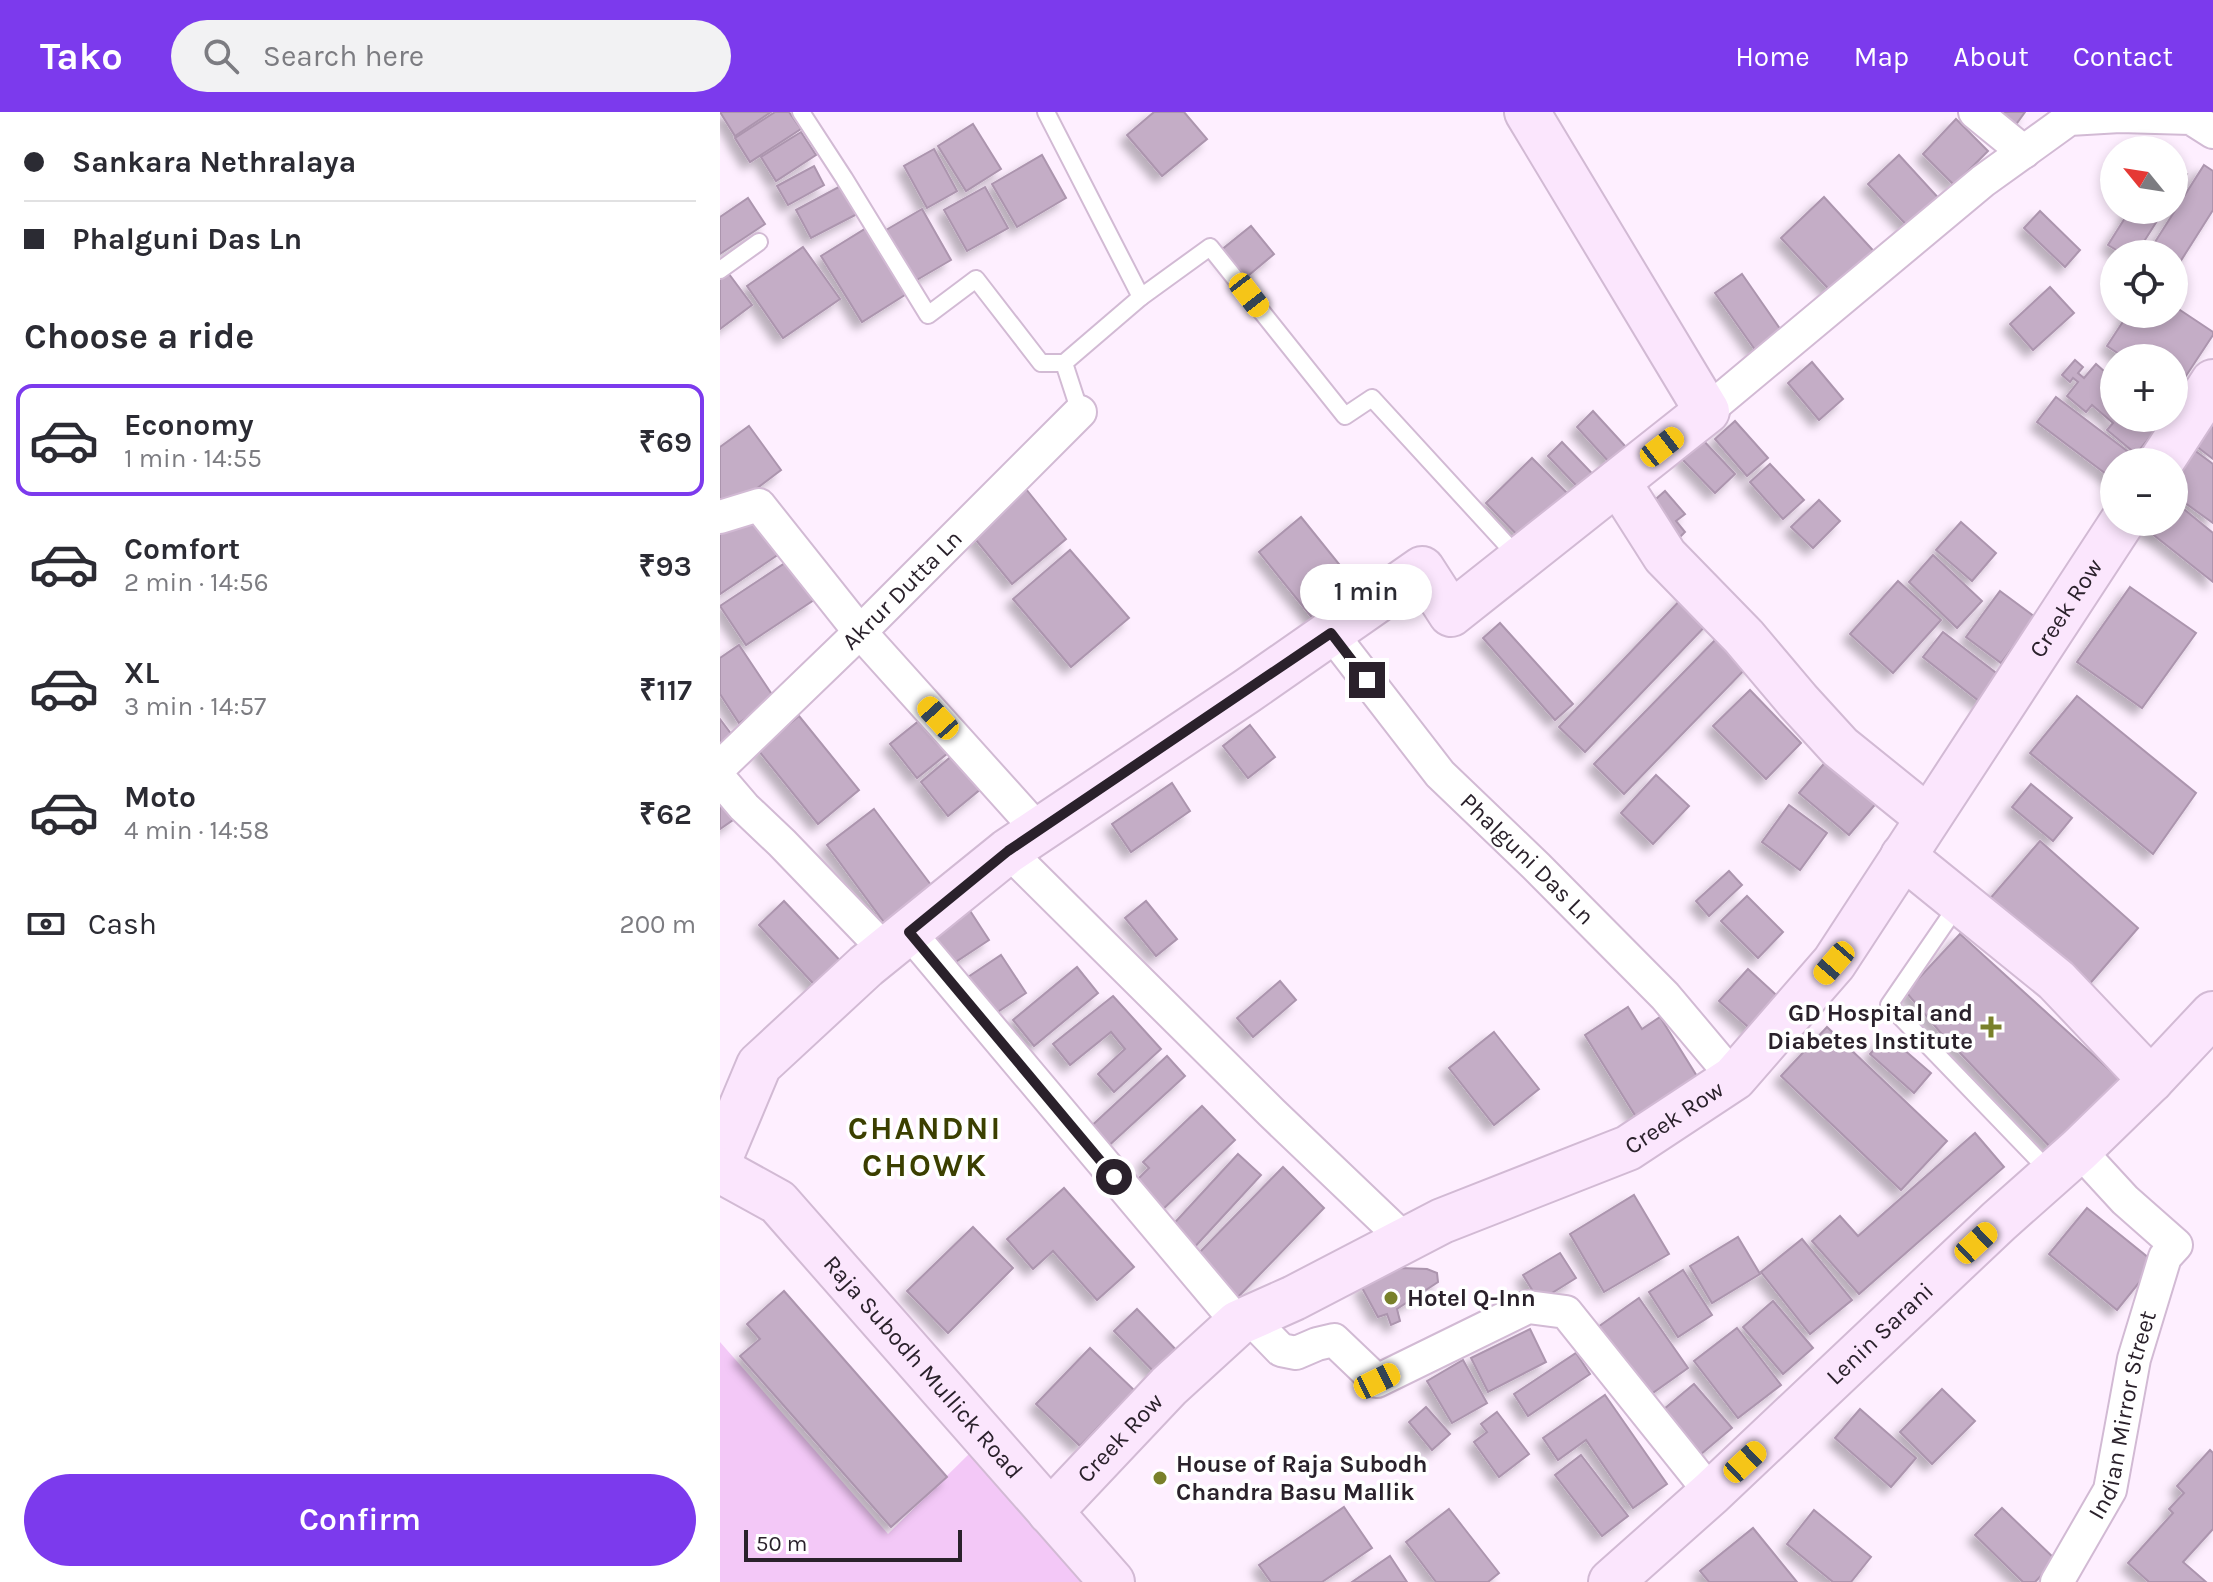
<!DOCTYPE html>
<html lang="en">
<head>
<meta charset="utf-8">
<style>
  body { margin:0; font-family:Karla,sans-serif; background:#f2f2f3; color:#2b2b33; height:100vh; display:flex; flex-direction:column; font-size:30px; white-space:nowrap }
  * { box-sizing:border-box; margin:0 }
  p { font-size:26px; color:#7c7c81 }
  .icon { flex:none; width:44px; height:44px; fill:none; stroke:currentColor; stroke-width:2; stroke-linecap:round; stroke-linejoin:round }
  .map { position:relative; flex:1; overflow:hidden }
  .side { display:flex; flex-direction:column; background:#fff; width:720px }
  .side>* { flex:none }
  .hud { display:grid; align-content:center; height:176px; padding:0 24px; background:#fff }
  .needle { width:52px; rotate:300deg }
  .tools { position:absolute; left:1380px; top:24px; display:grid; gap:16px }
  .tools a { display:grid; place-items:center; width:88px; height:88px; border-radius:50%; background:#fff; box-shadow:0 4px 12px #0003; font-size:40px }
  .scale { position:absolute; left:24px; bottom:20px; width:218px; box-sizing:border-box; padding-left:8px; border:4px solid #2a212b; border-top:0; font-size:22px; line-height:28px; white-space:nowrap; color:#2a212b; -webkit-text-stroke:6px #fff; paint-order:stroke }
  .end { position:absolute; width:36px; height:36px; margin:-18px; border:10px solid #2a212b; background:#fff; box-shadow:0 0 0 4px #fff }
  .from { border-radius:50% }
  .bubble { position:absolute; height:56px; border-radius:28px; background:#fff; box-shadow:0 4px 12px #0003; font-size:26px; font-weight:600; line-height:56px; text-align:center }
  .car { position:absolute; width:24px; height:48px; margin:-24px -12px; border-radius:10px; box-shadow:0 0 6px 2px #0007; background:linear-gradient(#f5c518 24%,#345 0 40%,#f5c518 0 76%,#345 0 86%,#f5c518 0) }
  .hud b { display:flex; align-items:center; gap:28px; height:76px; font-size:30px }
  .hud b+b { border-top:2px solid #e1e1e2 }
  .hud i { width:20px; height:20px; background:#2b2b33 }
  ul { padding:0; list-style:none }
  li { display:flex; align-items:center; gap:24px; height:112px; margin:0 16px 12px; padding:0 8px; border:4px solid transparent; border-radius:16px }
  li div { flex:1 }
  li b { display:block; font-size:30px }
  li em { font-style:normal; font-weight:600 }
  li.active { border-color:#7c3aed }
  li>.icon { width:72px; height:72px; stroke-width:1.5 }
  h2 { padding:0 24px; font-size:36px; line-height:96px }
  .pay { display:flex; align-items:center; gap:20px; height:88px; padding:0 24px; font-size:30px }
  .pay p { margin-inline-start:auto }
  .cta { display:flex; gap:16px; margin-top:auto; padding:16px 24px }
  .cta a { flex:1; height:92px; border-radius:48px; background:#7c3aed; color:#fff; font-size:32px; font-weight:600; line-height:92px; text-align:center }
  header { display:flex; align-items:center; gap:48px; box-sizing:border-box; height:112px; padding:0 40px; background:#7c3aed; color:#fff }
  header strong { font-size:38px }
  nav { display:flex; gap:44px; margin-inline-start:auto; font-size:28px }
  .search { width:560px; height:72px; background:#f2f2f3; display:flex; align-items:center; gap:20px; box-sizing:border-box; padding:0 28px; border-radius:44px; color:#7c7c81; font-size:30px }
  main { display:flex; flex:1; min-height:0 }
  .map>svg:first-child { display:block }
  .green { fill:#f3c8f7 }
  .building { fill:#c4adc6; stroke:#ac95ae; stroke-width:2; filter:url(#shadow) }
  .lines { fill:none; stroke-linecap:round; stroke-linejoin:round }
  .lane-casing { stroke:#d2bad4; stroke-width:20 }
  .street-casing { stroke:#d2bad4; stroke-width:36 }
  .secondary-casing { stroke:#d2bad4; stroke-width:48 }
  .lane { stroke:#fff; stroke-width:16 }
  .street { stroke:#fff; stroke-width:32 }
  .secondary { stroke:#fbe6fd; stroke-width:44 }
  .route { stroke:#2a212b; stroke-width:10 }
  .poi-dot { fill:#79802a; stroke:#fff; stroke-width:3 }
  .labels { text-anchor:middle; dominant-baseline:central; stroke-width:7; stroke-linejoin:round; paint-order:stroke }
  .street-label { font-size:24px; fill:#2a212b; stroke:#fff }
  .poi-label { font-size:24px; font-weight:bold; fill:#2a212b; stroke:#fff; text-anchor:start }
  .district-label { font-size:32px; font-weight:bold; letter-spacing:2px; fill:#3b3f00; stroke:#fff }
</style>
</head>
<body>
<header>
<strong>Tako</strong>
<div class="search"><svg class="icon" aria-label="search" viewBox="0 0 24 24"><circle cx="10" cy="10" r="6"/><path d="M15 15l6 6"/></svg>Search here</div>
<nav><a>Home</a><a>Map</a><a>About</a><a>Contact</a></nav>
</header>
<main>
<section class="side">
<div class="hud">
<b><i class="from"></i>Sankara Nethralaya</b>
<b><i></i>Phalguni Das Ln</b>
</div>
<h2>Choose a ride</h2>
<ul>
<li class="active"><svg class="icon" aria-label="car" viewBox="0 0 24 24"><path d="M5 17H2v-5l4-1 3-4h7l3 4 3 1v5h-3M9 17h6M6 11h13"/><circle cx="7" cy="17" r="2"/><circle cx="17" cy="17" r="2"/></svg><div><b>Economy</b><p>1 min · 14:55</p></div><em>₹69</em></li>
<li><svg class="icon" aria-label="car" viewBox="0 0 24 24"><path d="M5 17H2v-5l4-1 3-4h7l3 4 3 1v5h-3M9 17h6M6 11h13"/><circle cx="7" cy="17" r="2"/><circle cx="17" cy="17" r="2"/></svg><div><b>Comfort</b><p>2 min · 14:56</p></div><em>₹93</em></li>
<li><svg class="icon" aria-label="car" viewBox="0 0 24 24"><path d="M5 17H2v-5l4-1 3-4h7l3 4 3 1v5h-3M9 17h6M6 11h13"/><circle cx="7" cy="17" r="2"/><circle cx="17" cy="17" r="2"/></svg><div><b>XL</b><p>3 min · 14:57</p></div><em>₹117</em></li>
<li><svg class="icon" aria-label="car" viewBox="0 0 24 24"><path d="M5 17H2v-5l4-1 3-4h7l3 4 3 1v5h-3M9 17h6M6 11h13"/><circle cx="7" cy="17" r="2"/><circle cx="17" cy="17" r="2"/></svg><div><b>Moto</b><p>4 min · 14:58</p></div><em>₹62</em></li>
</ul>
<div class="pay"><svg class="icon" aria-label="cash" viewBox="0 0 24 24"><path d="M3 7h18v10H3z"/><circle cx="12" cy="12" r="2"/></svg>Cash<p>200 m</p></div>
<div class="cta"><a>Confirm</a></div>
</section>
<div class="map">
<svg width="1493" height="1470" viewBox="0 0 1493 1470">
  <defs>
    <filter id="shadow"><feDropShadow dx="-7" dy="7" stdDeviation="4" flood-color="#0004"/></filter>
  </defs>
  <rect width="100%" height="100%" fill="#feefff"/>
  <!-- green -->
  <path class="green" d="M0 1230 168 1422 250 1341 363 1470H0Z"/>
  <!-- building -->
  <g class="building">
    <path d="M0 0H51L15 24Z"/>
    <path d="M55 0H69L81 17 30 50 15 26Z"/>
    <path d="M434 0H464L487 27 442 64 407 23Z"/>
    <path d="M1267 0H1305L1292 18Z"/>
    <path d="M1236 7 1268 39 1234 73 1203 42Z"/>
    <path d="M253 12 281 57 246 79 218 34Z"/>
    <path d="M81 20 96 43 56 69 41 45Z"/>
    <path d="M214 37 237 79 207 96 184 54Z"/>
    <path d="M322 43 346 86 297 115 272 72Z"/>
    <path d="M1179 43 1223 91 1193 120 1148 72Z"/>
    <path d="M1484 53 1493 59V98L1455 158 1454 142 1428 141Z"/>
    <path d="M94 54 104 73 68 93 57 74Z"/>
    <path d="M1454 54 1467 62 1454 82Z"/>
    <path d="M126 71 141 100 91 126 76 98Z"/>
    <path d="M265 75 288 116 247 139 224 98Z"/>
    <path d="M1104 85 1160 146 1117 186 1061 126Z"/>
    <path d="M28 86 45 112 0 142V105Z"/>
    <path d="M202 97 231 148 195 169 166 118Z"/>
    <path d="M1410 98H1444L1416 142H1403L1388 133Z"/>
    <path d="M1320 99 1360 138 1345 155 1304 116Z"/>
    <path d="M531 114 554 142 523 168 500 139Z"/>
    <path d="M148 115 188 181 142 210 101 144Z"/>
    <path d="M83 135 120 187 63 226 27 174Z"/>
    <path d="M6 158 32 193 0 217V163Z"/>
    <path d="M1022 162 1065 224 1038 242 995 181Z"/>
    <path d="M1330 175 1354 201 1313 238 1290 212Z"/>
    <path d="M1454 194 1493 220V223L1456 279 1454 278V246H1405L1387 234 1408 202H1454Z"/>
    <path d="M1355 248 1363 255 1358 261 1364 266 1376 252 1394 268V306H1446L1416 342 1387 318 1393 311 1372 293 1366 300 1347 284 1358 270 1353 266 1350 270 1342 263Z"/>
    <path d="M1092 250 1123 287 1099 308 1068 271Z"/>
    <path d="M1336 285 1415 345 1411 350H1394V368L1317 310Z"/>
    <path d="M873 299 916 346 899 361 857 315Z"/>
    <path d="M1493 302V347L1471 330Z"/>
    <path d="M1015 309 1048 346 1027 364 995 327Z"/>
    <path d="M29 314 61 358 7 399 0 389V335Z"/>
    <path d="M981 326 1015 362 995 381 961 346Z"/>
    <path d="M842 330 885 375 871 389 828 344Z"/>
    <path d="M1470 335 1493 352V411L1454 383V357Z"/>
    <path d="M812 346 851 385 805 431 766 391Z"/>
    <path d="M1050 352 1084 388 1063 407 1030 370Z"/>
    <path d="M306 377 346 427 292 472 251 422Z"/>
    <path d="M945 379 965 402 956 409 965 420 951 434 928 394Z"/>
    <path d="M1099 388 1120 409 1093 436 1071 415Z"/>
    <path d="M1454 389 1493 421V470L1421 413 1423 410H1454Z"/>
    <path d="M33 397 62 440 0 482V420Z"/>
    <path d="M581 405 644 483 602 518 539 440Z"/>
    <path d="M1241 410 1276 441 1252 469 1216 438Z"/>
    <path d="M350 438 409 506 351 555 293 487Z"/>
    <path d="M1213 443 1262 489 1237 516 1189 470Z"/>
    <path d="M68 449 94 488 26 533 0 494Z"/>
    <path d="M1178 469 1221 508 1173 561 1130 522Z"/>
    <path d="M1410 475 1476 521 1422 596 1357 550Z"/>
    <path d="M1280 479 1315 505 1281 551 1246 525Z"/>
    <path d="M967 481 993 506 865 640 839 615Z"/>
    <path d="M780 511 853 592 835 608 763 526Z"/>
    <path d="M1223 520 1284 567 1264 593 1203 545Z"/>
    <path d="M1002 521 1032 550 904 682 874 652Z"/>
    <path d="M19 533 55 587 19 611 0 582V546Z"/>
    <path d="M1030 578 1081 631 1046 667 993 614Z"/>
    <path d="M1357 584 1476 681 1433 742 1310 641Z"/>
    <path d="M79 604 139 678 98 712 38 638Z"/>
    <path d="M0 607 15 627 0 639Z"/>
    <path d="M200 608 228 641 197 666 170 632Z"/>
    <path d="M530 613 555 645 528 666 503 634Z"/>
    <path d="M234 642 262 676 228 704 201 670Z"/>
    <path d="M1108 647 1158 689 1129 723 1079 681Z"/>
    <path d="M936 663 969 694 933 732 901 701Z"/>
    <path d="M452 671 470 699 411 740 392 712Z"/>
    <path d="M1311 672 1352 706 1333 729 1292 695Z"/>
    <path d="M0 683 16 706 0 717Z"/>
    <path d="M1069 693 1107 721 1080 758 1042 730Z"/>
    <path d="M154 697 217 781 169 817 107 733Z"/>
    <path d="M1320 729 1418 816 1360 883 1262 796Z"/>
    <path d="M1009 759 1022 773 989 804 976 789Z"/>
    <path d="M1027 784 1063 820 1038 846 1001 809Z"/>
    <path d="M243 788 269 828 231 853 205 814Z"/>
    <path d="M64 789 128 857 102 881 39 813Z"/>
    <path d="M426 789 457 827 436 844 405 806Z"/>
    <path d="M1240 822 1404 971 1333 1038 1220 920 1186 880Z"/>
    <path d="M281 843 306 881 273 903 248 865Z"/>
    <path d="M357 855 378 881 314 934 293 908Z"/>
    <path d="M1028 857 1065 891 1036 922 999 889Z"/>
    <path d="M560 869 576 888 533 925 517 906Z"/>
    <path d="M393 884 441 937 394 980 378 962 405 937 391 920 350 953 333 932Z"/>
    <path d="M908 895 922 917 940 905 980 969 918 1008 865 923Z"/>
    <path d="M1107 915 1227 1029 1181 1078 1061 964Z"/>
    <path d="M774 920 819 977 774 1013 729 956Z"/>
    <path d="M1167 923 1211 961 1194 981 1150 942Z"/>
    <path d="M447 944 465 964 385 1037 367 1018Z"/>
    <path d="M482 994 515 1028 437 1103 410 1075 429 1056 423 1050Z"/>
    <path d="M1255 1021 1284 1055 1139 1182 1092 1129 1120 1104 1138 1124Z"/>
    <path d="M518 1042 541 1063 471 1139 448 1118Z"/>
    <path d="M563 1055 604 1096 517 1186 475 1145Z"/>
    <path d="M344 1076 414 1155 377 1188 333 1139 313 1157 287 1127Z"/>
    <path d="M914 1083 949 1142 884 1180 850 1122Z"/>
    <path d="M1367 1096 1435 1151 1397 1198 1329 1142Z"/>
    <path d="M253 1115 293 1156 228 1221 187 1179Z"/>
    <path d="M1018 1125 1040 1162 992 1191 970 1154Z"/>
    <path d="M1082 1127 1132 1188 1090 1222 1041 1160Z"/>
    <path d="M840 1141 856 1166 819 1189 803 1163Z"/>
    <path d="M681 1156 707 1157 717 1161 718 1170 677 1197 680 1209 671 1213 667 1202 658 1205 641 1174Z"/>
    <path d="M963 1158 992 1203 958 1225 929 1180Z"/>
    <path d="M64 1179 227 1365 171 1415 20 1244 40 1227 27 1212Z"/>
    <path d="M919 1186 968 1256 927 1285 878 1215Z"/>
    <path d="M1053 1189 1093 1236 1063 1262 1023 1215Z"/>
    <path d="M417 1197 462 1244 440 1266 394 1219Z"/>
    <path d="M1017 1216 1061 1273 1018 1306 974 1249Z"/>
    <path d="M810 1217 826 1250 768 1280 751 1246Z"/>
    <path d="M370 1236 414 1278 360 1334 316 1292Z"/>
    <path d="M856 1241 870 1262 808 1304 794 1282Z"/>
    <path d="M743 1248 767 1291 732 1311 707 1269Z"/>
    <path d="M974 1272 1012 1316 974 1348 937 1303Z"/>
    <path d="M1222 1277 1255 1309 1212 1352 1180 1320Z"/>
    <path d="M885 1283 947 1372 913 1396 866 1328 838 1348 823 1326Z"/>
    <path d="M706 1295 730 1322 712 1338 689 1310Z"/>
    <path d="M1140 1297 1196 1346 1171 1375 1115 1326Z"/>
    <path d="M777 1300 809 1342 779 1365 754 1330 767 1320 761 1312Z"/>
    <path d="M1490 1338 1493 1341V1417L1463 1450 1486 1470H1429L1408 1451 1453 1401 1449 1397 1464 1381 1457 1374Z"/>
    <path d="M861 1343 908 1404 882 1424 835 1363Z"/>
    <path d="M624 1395 652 1436 602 1470H551L539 1453Z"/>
    <path d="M1282 1396 1336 1448 1315 1470H1303L1255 1423Z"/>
    <path d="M729 1397 779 1461 768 1470H716L686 1430Z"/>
    <path d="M1094 1398 1151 1445 1131 1470H1113L1067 1432Z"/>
    <path d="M1033 1416 1077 1470H989L980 1459Z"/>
    <path d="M670 1444 687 1470H632Z"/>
  </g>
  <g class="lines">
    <!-- lane casing -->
    <g class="lane-casing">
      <g id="lane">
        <path d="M81 0 124 66 208 203 256 167 321 251H344"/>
        <path d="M326 0 421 185 344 251 360 300"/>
        <path d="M0 158 39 130"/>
        <path d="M421 185 490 135 625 304 652 286 798 445"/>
        <path d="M1239 791 1169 893 1331 1061"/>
      </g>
    </g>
    <!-- street casing -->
    <g class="street-casing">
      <g id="street">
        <path d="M1255 0 1304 40"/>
        <path d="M987 299 1263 69 1349 7 1400 4 1471 6 1493 20"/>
        <path d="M0 405 39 393 140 520 318 718"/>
        <path id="s1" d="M611 521 720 662 816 754 945 884 1014 966"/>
        <path id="s2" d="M0 655 140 520 360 300"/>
        <path d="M0 667 24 695 62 731 166 839"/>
        <path d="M288 739 552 1001 685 1128"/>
        <path d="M189 820 518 1211"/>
        <path d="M530 1206 561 1238 576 1241 597 1232 614 1228 657 1269 808 1195 846 1200 991 1381"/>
        <path id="s3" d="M1337 1470 1390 1378 1414 1247 1445 1145 1456 1133 1405 1088 1359 1038"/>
      </g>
    </g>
    <!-- secondary casing -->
    <g class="secondary-casing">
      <g id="secondary">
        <path d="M1441 350 1493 270"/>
        <path d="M898 370 945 444 1024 525 1078 589 1120 635 1208 706"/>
        <path d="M1183 744 1336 868 1431 968"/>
        <path d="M0 1046 39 953 146 854 288 739 527 579 702 457 731 502 987 299 807 0"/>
        <path id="s4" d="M0 1058 58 1090 392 1470"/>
        <path id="s5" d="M330 1400 449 1274 518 1211 574 1186 722 1109 908 1036 1014 966 1114 851 1402 410"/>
        <path id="s6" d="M891 1470 991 1381 1279 1109 1359 1038 1431 968 1493 902"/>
      </g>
    </g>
    <!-- lane -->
    <use href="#lane" class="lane"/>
    <!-- street -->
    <use href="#street" class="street"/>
    <!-- secondary -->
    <use href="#secondary" class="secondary"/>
  </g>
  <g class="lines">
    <!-- route -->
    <path class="route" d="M394 1065 189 820 288 739 611 521 647 568"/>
  </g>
  <!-- markers -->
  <g class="poi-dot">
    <path d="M1267 903h8v8h8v8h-8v8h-8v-8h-8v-8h8z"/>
    <circle cx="671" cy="1186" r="8"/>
    <circle cx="440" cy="1366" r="8"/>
  </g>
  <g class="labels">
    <!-- street labels -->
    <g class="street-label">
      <text stroke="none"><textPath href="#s2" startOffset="254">Akrur Dutta Ln</textPath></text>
      <text stroke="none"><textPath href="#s5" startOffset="1398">Creek Row</textPath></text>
      <text stroke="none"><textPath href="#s1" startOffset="300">Phalguni Das Ln</textPath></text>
      <text stroke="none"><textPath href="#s5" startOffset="750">Creek Row</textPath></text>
      <text stroke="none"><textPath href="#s6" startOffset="366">Lenin Sarani</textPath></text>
      <text stroke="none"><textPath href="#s4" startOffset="286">Raja Subodh Mullick Road</textPath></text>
      <text stroke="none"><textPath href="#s3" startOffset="182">Indian Mirror Street</textPath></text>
      <text stroke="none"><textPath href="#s5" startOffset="102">Creek Row</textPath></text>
    </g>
    <!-- poi labels -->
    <g class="poi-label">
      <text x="1253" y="901" text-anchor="end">GD Hospital and<tspan x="1253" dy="28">Diabetes Institute</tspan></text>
      <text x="687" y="1186">Hotel Q-Inn</text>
      <text x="456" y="1352">House of Raja Subodh<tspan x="456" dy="28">Chandra Basu Mallik</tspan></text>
    </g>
    <!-- district labels -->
    <g class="district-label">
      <text x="205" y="1016">CHANDNI<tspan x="205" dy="37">CHOWK</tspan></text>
    </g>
  </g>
</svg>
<div class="tools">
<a><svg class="needle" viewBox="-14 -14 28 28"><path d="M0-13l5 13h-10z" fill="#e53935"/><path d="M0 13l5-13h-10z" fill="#7c7c81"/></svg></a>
<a><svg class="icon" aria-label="locate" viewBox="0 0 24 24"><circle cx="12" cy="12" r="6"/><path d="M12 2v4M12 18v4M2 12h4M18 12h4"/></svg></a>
<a>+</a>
<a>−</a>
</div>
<div class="scale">50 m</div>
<i class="end from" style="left:394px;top:1065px"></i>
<i class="end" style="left:647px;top:568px"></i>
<div class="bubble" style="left:580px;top:452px;width:132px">1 min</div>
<i class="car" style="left:529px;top:183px;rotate:142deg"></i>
<i class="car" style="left:942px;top:335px;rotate:52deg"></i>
<i class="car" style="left:218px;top:606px;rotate:318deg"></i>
<i class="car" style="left:1114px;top:851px;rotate:221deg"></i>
<i class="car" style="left:1256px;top:1131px;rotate:47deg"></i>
<i class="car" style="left:657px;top:1269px;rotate:64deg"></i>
<i class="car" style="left:1025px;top:1350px;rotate:47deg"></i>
</div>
</main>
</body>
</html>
